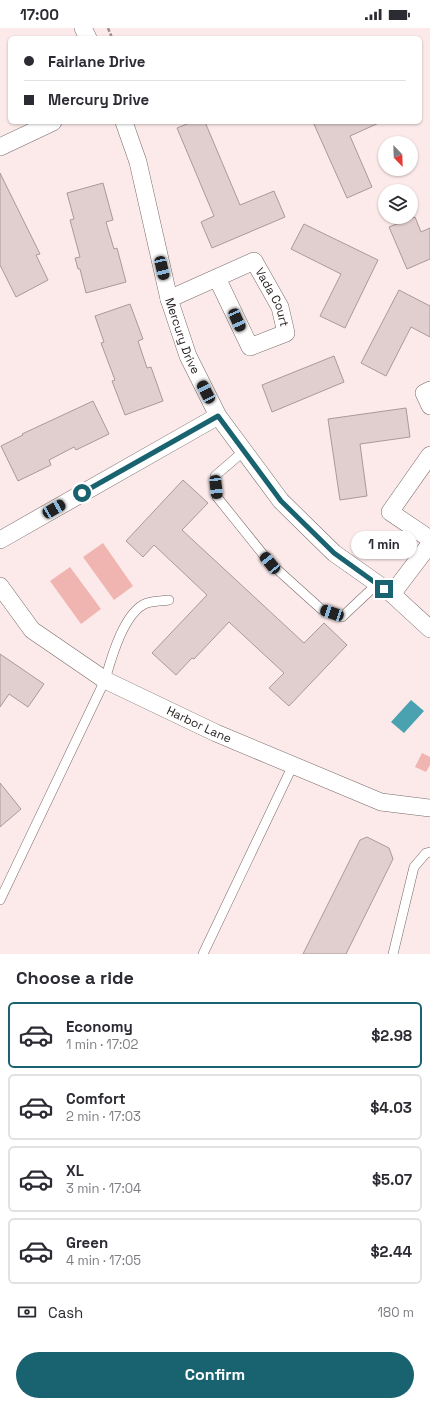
<!DOCTYPE html>
<html lang="en">
<head>
<meta charset="utf-8">
<style>
  body { margin:0; font-family:"Space Grotesk",sans-serif; background:#f7f7f7; color:#2b2b33; height:100vh; display:flex; flex-direction:column; font-size:15px; white-space:nowrap }
  * { box-sizing:border-box; margin:0 }
  p { font-size:13px; color:#7c7c81 }
  .icon { flex:none; width:22px; height:22px; fill:none; stroke:currentColor; stroke-width:2; stroke-linecap:round; stroke-linejoin:round }
  .map { position:relative; height:926px; overflow:hidden }
  .sheet { display:flex; flex-direction:column; background:#fff; flex:1 }
  .sheet>* { flex:none }
  .banner { position:absolute; left:8px; top:8px; width:414px; height:88px; border-radius:6px; box-shadow:0 1px 3px #0004; display:grid; align-content:center; height:88px; padding:0 16px; background:#fff }
  .needle { width:26px; rotate:157deg }
  .tools { position:absolute; left:378px; top:108px; display:grid; gap:8px }
  .tools a { display:grid; place-items:center; width:40px; height:40px; border-radius:50%; background:#fff; box-shadow:0 1px 3px #0004; font-size:20px }
  .end { position:absolute; width:18px; height:18px; margin:-9px; border:5px solid #18636f; background:#fff; box-shadow:0 0 0 2px #fff }
  .from { border-radius:50% }
  .bubble { position:absolute; height:28px; border-radius:14px; background:#fff; box-shadow:0 1px 3px #0004; font-size:13px; font-weight:600; line-height:28px; text-align:center }
  .car { position:absolute; width:12px; height:24px; margin:-12px -6px; border-radius:5px; box-shadow:0 0 3px 1px #0007; background:linear-gradient(#222 24%,#8ab4d8 0 40%,#222 0 76%,#8ab4d8 0 86%,#222 0) }
  .banner b { display:flex; align-items:center; gap:14px; height:38px; font-size:15px }
  .banner b+b { border-top:1px solid #e1e1e2 }
  .banner i { width:10px; height:10px; background:#2b2b33 }
  ul { padding:0; list-style:none }
  li { display:flex; align-items:center; gap:12px; height:66px; margin:0 8px 6px; padding:0 8px; border:2px solid #e1e1e2; border-radius:6px }
  li div { flex:1 }
  li b { display:block; font-size:15px }
  li em { font-style:normal; font-weight:600 }
  li.active { border-color:#18636f }
  li>.icon { width:36px; height:36px; stroke-width:1.5 }
  h2 { padding:0 16px; font-size:18px; line-height:48px }
  .pay { display:flex; align-items:center; gap:10px; height:44px; padding:0 16px; font-size:15px }
  .pay p { margin-inline-start:auto }
  .cta { display:flex; gap:8px; margin-top:auto; padding:8px 16px }
  .cta a { flex:1; height:46px; border-radius:24px; background:#18636f; color:#fff; font-size:16px; font-weight:600; line-height:46px; text-align:center }
  .status { display:flex; justify-content:space-between; align-items:center; height:28px; padding:0 20px; background:#fff; direction:ltr }
  .status svg { height:11px; fill:currentColor }
  .map>svg:first-child { display:block }
  .green { fill:#f1b5b1 }
  .water { fill:#4aa1b0 }
  .building { fill:#e0cfce; stroke:#a99998 }
  .lines { fill:none; stroke-linecap:round; stroke-linejoin:round }
  .service-casing { stroke:#776967; stroke-width:10 }
  .minor-casing { stroke:#776967; stroke-width:18 }
  .path { stroke:#9b8f8e; stroke-width:2.5; stroke-dasharray:4 2; stroke-linecap:butt }
  .service { stroke:#fff; stroke-width:9 }
  .minor { stroke:#fff; stroke-width:17 }
  .route { stroke:#18636f; stroke-width:5 }
  .labels { text-anchor:middle; dominant-baseline:central; stroke-width:3.5; stroke-linejoin:round; paint-order:stroke }
  .street-label { font-size:12px; fill:#211b1a; stroke:#fff }
</style>
</head>
<body>
<div class="status"><b>17:00</b><svg viewBox="0 0 49 12"><path d="M0 12V9h3v3zM5 12V6h3v6zM10 12V3h3v9zM15 12V0h3v12zM26 1h20v11H26zM47 4h2v5h-2z"/></svg></div>
<div class="map">
<svg width="430" height="926" viewBox="0 0 430 926">
  <rect width="100%" height="100%" fill="#fbeae9"/>
  <!-- green -->
  <g class="green">
    <path d="M103 515 133 558 114 572 83 529Z"/>
    <path d="M70 539 101 581 81 596 50 553Z"/>
    <path d="M422 725 430 729V737L426 744 415 739Z"/>
  </g>
  <!-- water -->
  <path class="water" d="M411 672 424 683 404 705 391 694Z"/>
  <!-- building -->
  <g class="building">
    <path d="M192 94H205L240 177 274 163 285 189 212 220 201 194 214 188 177 100Z"/>
    <path d="M313 94H381L350 108 372 159 347 170Z"/>
    <path d="M0 145 40 226 36 227 48 252 16 269 0 237Z"/>
    <path d="M103 155 113 192 106 194 114 221 117 220 126 254 86 265 80 241H78L75 230 80 229 70 192 74 191 67 165Z"/>
    <path d="M415 189 421 204 430 200V231L407 241 389 199Z"/>
    <path d="M304 196 378 232 345 300 320 288 341 246 291 221Z"/>
    <path d="M399 262 430 278V309L411 299 386 348 361 335Z"/>
    <path d="M130 276 143 311 138 313 147 340 151 339 163 373 125 387 112 353 115 352 101 315 104 314 95 288Z"/>
    <path d="M334 328 344 354 272 384 262 357Z"/>
    <path d="M93 373 109 406 76 422 74 419 49 432 51 437 18 453 1 418 23 407 22 406Z"/>
    <path d="M406 380 410 409 360 416 367 468 340 472 328 391Z"/>
    <path d="M183 452 208 475 182 502 304 615 324 595 347 617 289 678 269 660 284 645 229 594 194 631 192 630 176 647 152 625 207 567 154 517 143 529 126 513Z"/>
    <path d="M0 626 44 656 28 679 9 666 0 679Z"/>
    <path d="M0 755 21 781 0 799Z"/>
    <path d="M367 809 389 820 393 831 346 926H303L360 812Z"/>
  </g>
  <g class="lines">
    <!-- service casing -->
    <g class="service-casing">
      <g id="service">
        <path d="M244 423 215 448 217 469 270 535 321 581 342 589 377 556"/>
        <path d="M0 872 105 652C111 631 124 583 147 575 154 573 162 573 169 572"/>
        <path d="M203 926 293 737"/>
        <path d="M393 926 414 839 426 825 430 824"/>
      </g>
    </g>
    <!-- minor casing -->
    <g class="minor-casing">
      <g id="minor">
        <path d="M83 0 88 10"/>
        <path id="s1" d="M124 94 138 134 169 271 188 328 218 388 281 473 334 525 392 566 430 601"/>
        <path d="M0 119 53 94"/>
        <path id="s2" d="M169 271 254 233 280 279 286 305 250 319 217 250"/>
        <path d="M430 362 424 365 430 378"/>
        <path d="M430 427 390 484 430 511"/>
        <path d="M0 512 218 388"/>
        <path id="s3" d="M0 558 32 602 105 652 216 705 381 774 430 780"/>
        <path d="M392 566 430 516"/>
      </g>
    </g>
    <!-- path -->
    <path class="path" d="M108 0 112 10"/>
    <!-- service -->
    <use href="#service" class="service"/>
    <!-- minor -->
    <use href="#minor" class="minor"/>
  </g>
  <g class="lines">
    <!-- route -->
    <path class="route" d="M82 465 218 388 281 473 334 525 384 561"/>
  </g>
  <g class="labels">
    <!-- street labels -->
    <g class="street-label">
      <text stroke="none"><textPath href="#s2" startOffset="134">Vada Court</textPath></text>
      <text stroke="none"><textPath href="#s1" startOffset="222">Mercury Drive</textPath></text>
      <text stroke="none"><textPath href="#s3" startOffset="247">Harbor Lane</textPath></text>
    </g>
  </g>
</svg>
<div class="tools">
<a><svg class="needle" viewBox="-14 -14 28 28"><path d="M0-13l5 13h-10z" fill="#e53935"/><path d="M0 13l5-13h-10z" fill="#7c7c81"/></svg></a>
<a><svg class="icon" aria-label="layers" viewBox="0 0 24 24"><path d="M12 4l9 5-9 5-9-5zM3 14l9 5 9-5"/></svg></a>
</div>
<i class="end from" style="left:82px;top:465px"></i>
<i class="end" style="left:384px;top:561px"></i>
<div class="bubble" style="left:351px;top:503px;width:66px">1 min</div>
<i class="car" style="left:162px;top:240px;rotate:167deg"></i>
<i class="car" style="left:237px;top:292px;rotate:156deg"></i>
<i class="car" style="left:206px;top:364px;rotate:333deg"></i>
<i class="car" style="left:216px;top:459px;rotate:174deg"></i>
<i class="car" style="left:54px;top:481px;rotate:60deg"></i>
<i class="car" style="left:270px;top:535px;rotate:321deg"></i>
<i class="car" style="left:332px;top:585px;rotate:289deg"></i>
<div class="banner">
<b><i class="from"></i>Fairlane Drive</b>
<b><i></i>Mercury Drive</b>
</div>
</div>
<section class="sheet">
<h2>Choose a ride</h2>
<ul>
<li class="active"><svg class="icon" aria-label="car" viewBox="0 0 24 24"><path d="M5 17H2v-5l4-1 3-4h7l3 4 3 1v5h-3M9 17h6M6 11h13"/><circle cx="7" cy="17" r="2"/><circle cx="17" cy="17" r="2"/></svg><div><b>Economy</b><p>1 min · 17:02</p></div><em>$2.98</em></li>
<li><svg class="icon" aria-label="car" viewBox="0 0 24 24"><path d="M5 17H2v-5l4-1 3-4h7l3 4 3 1v5h-3M9 17h6M6 11h13"/><circle cx="7" cy="17" r="2"/><circle cx="17" cy="17" r="2"/></svg><div><b>Comfort</b><p>2 min · 17:03</p></div><em>$4.03</em></li>
<li><svg class="icon" aria-label="car" viewBox="0 0 24 24"><path d="M5 17H2v-5l4-1 3-4h7l3 4 3 1v5h-3M9 17h6M6 11h13"/><circle cx="7" cy="17" r="2"/><circle cx="17" cy="17" r="2"/></svg><div><b>XL</b><p>3 min · 17:04</p></div><em>$5.07</em></li>
<li><svg class="icon" aria-label="car" viewBox="0 0 24 24"><path d="M5 17H2v-5l4-1 3-4h7l3 4 3 1v5h-3M9 17h6M6 11h13"/><circle cx="7" cy="17" r="2"/><circle cx="17" cy="17" r="2"/></svg><div><b>Green</b><p>4 min · 17:05</p></div><em>$2.44</em></li>
</ul>
<div class="pay"><svg class="icon" aria-label="cash" viewBox="0 0 24 24"><path d="M3 7h18v10H3z"/><circle cx="12" cy="12" r="2"/></svg>Cash<p>180 m</p></div>
<div class="cta"><a>Confirm</a></div>
</section>
</body>
</html>
